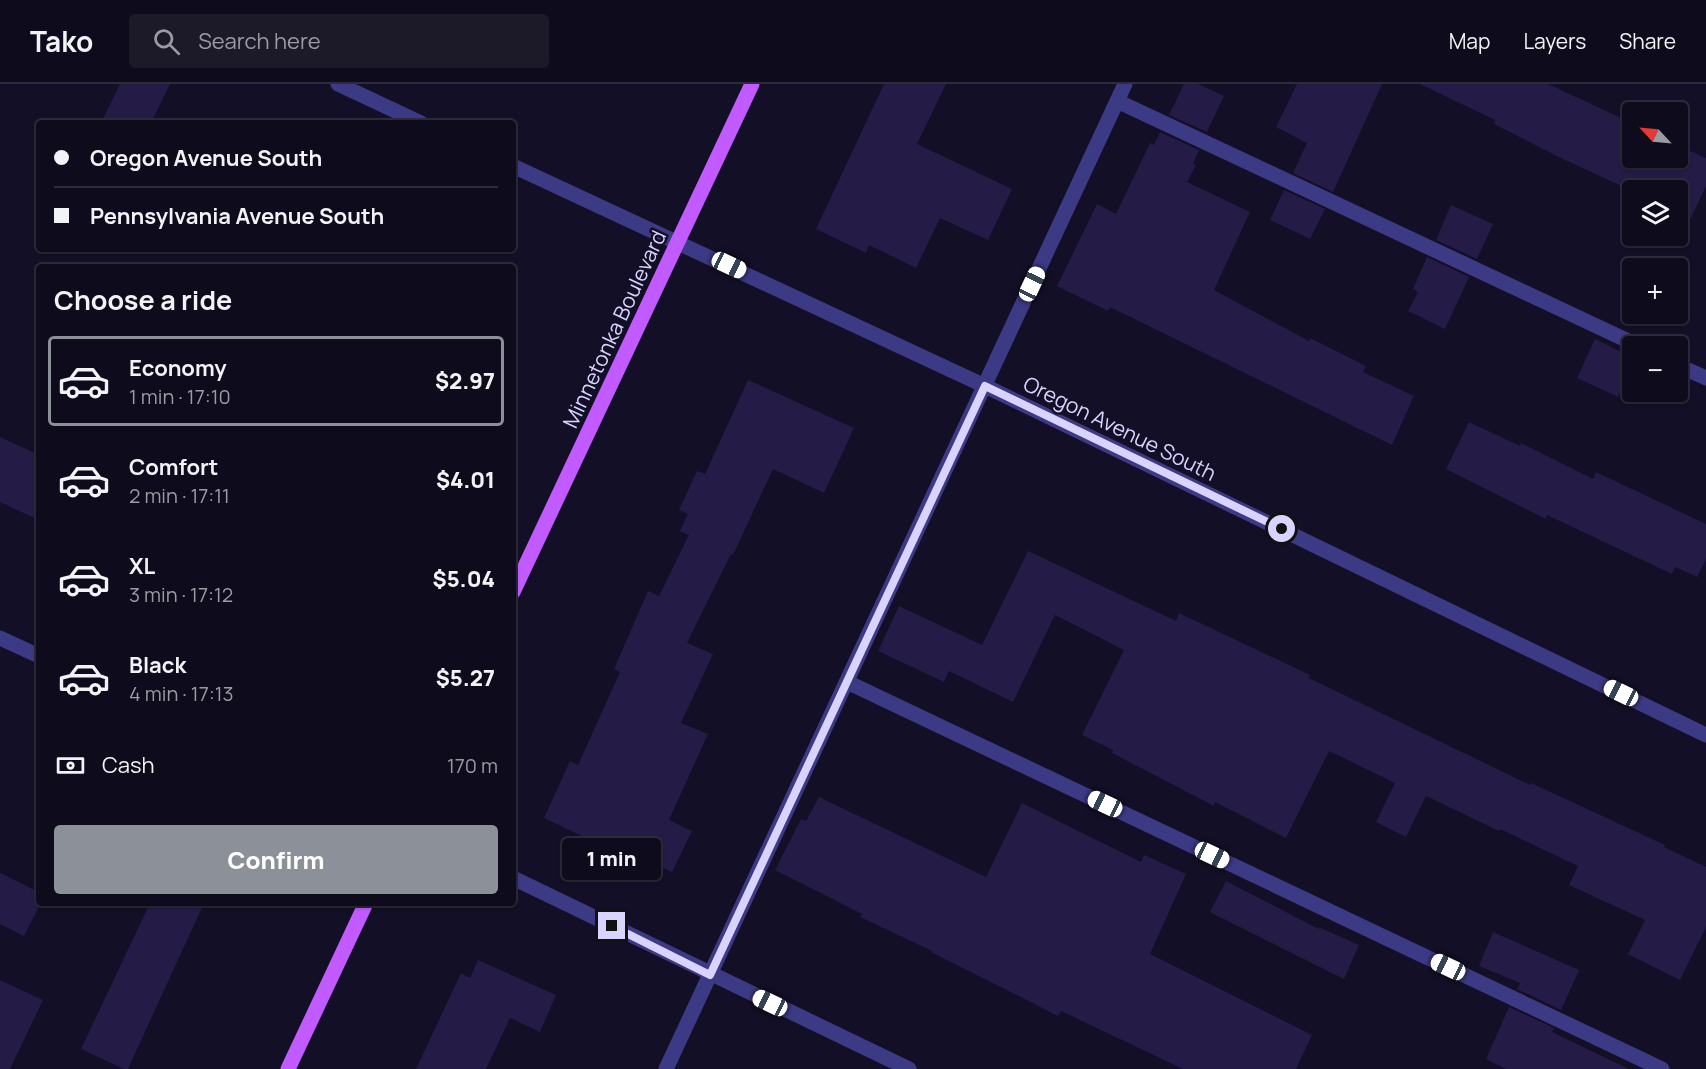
<!DOCTYPE html>
<html lang="en">
<head>
<meta charset="utf-8">
<style>
  body { margin:0; font-family:Manrope,sans-serif; background:#1c1929; color:#f1f3f6; height:100vh; display:flex; flex-direction:column; font-size:22px; white-space:nowrap }
  * { box-sizing:border-box; margin:0 }
  p { font-size:20px; color:#9b9ba3 }
  .icon { flex:none; width:33px; height:33px; fill:none; stroke:currentColor; stroke-width:2; stroke-linecap:round; stroke-linejoin:round }
  .map { position:relative; flex:1; overflow:hidden }
  .drawer { position:absolute; left:36px; top:180px; width:480px; height:642px; display:flex; flex-direction:column; background:#0e0b1c; border-radius:6px; box-shadow:0 2px 4px #0004,0 0 0 2px #2e2b3b }
  .drawer>* { flex:none }
  .top-card { position:absolute; left:36px; top:36px; width:480px; height:132px; border-radius:6px; box-shadow:0 2px 4px #0004,0 0 0 2px #2e2b3b; display:grid; align-content:center; height:132px; padding:0 18px; background:#0e0b1c }
  .needle { width:39px; rotate:296deg }
  .controls { position:absolute; left:1622px; top:18px; display:grid; gap:12px }
  .controls a { display:grid; place-items:center; width:66px; height:66px; border-radius:6px; background:#0e0b1c; box-shadow:0 2px 4px #0004,0 0 0 2px #2e2b3b; font-size:30px }
  .end { position:absolute; width:27px; height:27px; margin:-14px; border:8px solid #d9d4ff; background:#111; box-shadow:0 0 0 3px #111 }
  .from { border-radius:50% }
  .bubble { position:absolute; height:42px; border-radius:6px; background:#0e0b1c; box-shadow:0 2px 4px #0004,0 0 0 2px #2e2b3b; font-size:20px; font-weight:800; line-height:42px; text-align:center }
  .car { position:absolute; width:18px; height:36px; margin:-18px -9px; border-radius:8px; box-shadow:0 0 4px 2px #0007; background:linear-gradient(#fff 24%,#345 0 40%,#fff 0 76%,#345 0 86%,#fff 0) }
  .top-card b { display:flex; align-items:center; gap:21px; height:57px; font-size:22px }
  .top-card b+b { border-top:2px solid #2e2b3b }
  .top-card i { width:15px; height:15px; background:#f1f3f6 }
  ul { padding:0; list-style:none }
  li { display:flex; align-items:center; gap:18px; height:90px; margin:0 12px 9px; padding:0 6px; border:3px solid transparent; border-radius:6px }
  li div { flex:1 }
  li b { display:block; font-size:22px }
  li em { font-style:normal; font-weight:800 }
  li.selected { border-color:#8c9099 }
  li>.icon { width:54px; height:54px; stroke-width:1.5 }
  h2 { padding:0 18px; font-size:27px; line-height:72px }
  .pay { display:flex; align-items:center; gap:15px; height:66px; padding:0 18px; font-size:22px }
  .pay p { margin-inline-start:auto }
  .cta { display:flex; gap:12px; margin-top:auto; padding:12px 18px }
  .cta a { flex:1; height:69px; border-radius:6px; background:#8c9099; color:#fff; font-size:24px; font-weight:800; line-height:69px; text-align:center }
  header { display:flex; align-items:center; gap:36px; box-sizing:border-box; height:84px; padding:0 30px; background:#0e0b1c; border-bottom:2px solid #2e2b3b }
  header strong { font-size:28px }
  nav { display:flex; gap:33px; margin-inline-start:auto; font-size:21px }
  .search { width:420px; height:54px; background:#1c1929; display:flex; align-items:center; gap:15px; box-sizing:border-box; padding:0 21px; border-radius:6px; color:#9b9ba3; font-size:22px }
  .map>svg:first-child { display:block }
  .building { fill:#241b47 }
  .lines { fill:none; stroke-linecap:round; stroke-linejoin:round }
  .minor { stroke:#3d3a85; stroke-width:15 }
  .major { stroke:#c25bff; stroke-width:15 }
  .route { stroke:#d9d4ff; stroke-width:8 }
  .labels { text-anchor:middle; dominant-baseline:central; stroke-width:5; stroke-linejoin:round; paint-order:stroke }
  .street-label { font-size:21px; fill:#d9d4ff; stroke:#130f26 }
</style>
</head>
<body>
<header>
<strong>Tako</strong>
<div class="search"><svg class="icon" aria-label="search" viewBox="0 0 24 24"><circle cx="10" cy="10" r="6"/><path d="M15 15l6 6"/></svg>Search here</div>
<nav><a>Map</a><a>Layers</a><a>Share</a></nav>
</header>
<div class="map">
<svg width="1706" height="985" viewBox="0 0 1706 985">
  <rect width="100%" height="100%" fill="#130f26"/>
  <!-- building -->
  <g class="building">
    <path d="M120 0H170L151 39H101Z"/>
    <path d="M884 0H946L917 60 1012 105 988 156 940 134 916 184 869 161 866 169 816 145Z"/>
    <path d="M1184 0H1198L1224 12 1207 48 1169 31Z"/>
    <path d="M1297 0H1382L1333 108 1293 89 1307 59 1276 43Z"/>
    <path d="M1420 0H1548L1632 39V74H1677V61L1706 74V102L1691 134 1677 128V106L1632 107 1563 75 1494 40 1495 36Z"/>
    <path d="M1160 48 1199 66 1193 80 1196 81 1187 98 1250 128 1214 206 1309 257 1310 254 1366 282 1363 288 1414 312 1392 361 1110 223 1108 227 1057 202 1097 120 1116 130 1150 59 1154 61Z"/>
    <path d="M1284 106 1325 125 1310 155 1270 136Z"/>
    <path d="M1451 121 1493 140 1477 175 1436 156Z"/>
    <path d="M1427 173 1469 193 1445 245 1408 227 1418 208 1413 205Z"/>
    <path d="M1595 255 1632 273V284L1618 313 1577 294Z"/>
    <path d="M748 296 854 344 824 409 773 385 733 471 731 470 687 559 713 570 681 639 708 650 669 736 692 747 672 788 610 759 607 764 544 734 570 677 578 681 620 588 614 585 648 507 659 512 689 451 680 447 688 430 679 426 697 387 705 390Z"/>
    <path d="M1469 338 1520 362 1521 359 1593 395 1596 388 1706 440V475L1697 493 1675 483 1672 490 1547 431 1546 435 1446 385Z"/>
    <path d="M0 353 39 371V436L0 418Z"/>
    <path d="M1028 467 1176 537 1179 529 1310 591 1309 594 1530 701 1531 699 1665 761 1664 763 1706 783V843L1680 896 1628 870 1645 836 1569 801 1578 782 1500 745 1499 747 1426 712 1406 753 1376 738 1395 699 1329 667 1286 754 1215 718 1214 722 1112 669 1113 666 1082 651 1124 566 1055 531 1013 618 949 587 944 598 878 567 899 522 982 561Z"/>
    <path d="M819 713 986 793 1022 719 1141 778 1144 771 1186 790 1150 870 1312 951 1296 985H1183L1061 927 1058 932 931 868 932 867 860 833 862 830 775 786 801 735 806 737Z"/>
    <path d="M0 789 39 808V819H41L24 852 0 840Z"/>
    <path d="M1226 797 1319 845V843L1359 861 1344 895 1210 828Z"/>
    <path d="M150 819H204L128 985H124L81 965Z"/>
    <path d="M1493 848 1579 886 1561 926 1517 905 1520 899 1479 882Z"/>
    <path d="M478 876 556 911 540 948 510 934 486 985H416L461 889 470 894Z"/>
    <path d="M0 896 43 916 10 985H0Z"/>
    <path d="M1509 923 1554 944 1552 948 1629 985H1506L1486 975Z"/>
  </g>
  <g class="lines">
    <!-- minor -->
    <g class="minor">
      <path d="M338 0 421 39"/>
      <path d="M1117 17 1639 262"/>
      <path d="M513 82 985 302 1706 651"/>
      <path d="M1677 281 1706 294"/>
      <path d="M0 554 39 572"/>
      <path d="M847 598 1662 985"/>
      <path d="M513 794 909 985"/>
      <path d="M666 985 1125 0"/>
    </g>
    <!-- major -->
    <g class="major">
      <path d="M513 508 752 0"/>
      <path d="M288 985 366 819"/>
    </g>
  </g>
  <g class="lines">
    <!-- route -->
    <path class="route" d="M612 842 710 891 985 302 1282 445"/>
  </g>
  <g class="labels">
    <!-- street labels -->
    <g class="street-label">
      <text transform="translate(614 245) rotate(-65)">Minnetonka Boulevard</text>
      <text transform="translate(1120 344) rotate(26)">Oregon Avenue South</text>
    </g>
  </g>
</svg>
<div class="controls">
<a><svg class="needle" viewBox="-14 -14 28 28"><path d="M0-13l5 13h-10z" fill="#e53935"/><path d="M0 13l5-13h-10z" fill="#9b9ba3"/></svg></a>
<a><svg class="icon" aria-label="layers" viewBox="0 0 24 24"><path d="M12 4l9 5-9 5-9-5zM3 14l9 5 9-5"/></svg></a>
<a>+</a>
<a>−</a>
</div>
<i class="end from" style="left:1282px;top:445px"></i>
<i class="end" style="left:612px;top:842px"></i>
<div class="bubble" style="left:562px;top:754px;width:99px">1 min</div>
<i class="car" style="left:729px;top:181px;rotate:115deg"></i>
<i class="car" style="left:1032px;top:200px;rotate:25deg"></i>
<i class="car" style="left:1621px;top:609px;rotate:296deg"></i>
<i class="car" style="left:1105px;top:720px;rotate:295deg"></i>
<i class="car" style="left:1212px;top:771px;rotate:115deg"></i>
<i class="car" style="left:1448px;top:883px;rotate:295deg"></i>
<i class="car" style="left:770px;top:919px;rotate:295deg"></i>
<div class="top-card">
<b><i class="from"></i>Oregon Avenue South</b>
<b><i></i>Pennsylvania Avenue South</b>
</div>
<section class="drawer">
<h2>Choose a ride</h2>
<ul>
<li class="selected"><svg class="icon" aria-label="car" viewBox="0 0 24 24"><path d="M5 17H2v-5l4-1 3-4h7l3 4 3 1v5h-3M9 17h6M6 11h13"/><circle cx="7" cy="17" r="2"/><circle cx="17" cy="17" r="2"/></svg><div><b>Economy</b><p>1 min · 17:10</p></div><em>$2.97</em></li>
<li><svg class="icon" aria-label="car" viewBox="0 0 24 24"><path d="M5 17H2v-5l4-1 3-4h7l3 4 3 1v5h-3M9 17h6M6 11h13"/><circle cx="7" cy="17" r="2"/><circle cx="17" cy="17" r="2"/></svg><div><b>Comfort</b><p>2 min · 17:11</p></div><em>$4.01</em></li>
<li><svg class="icon" aria-label="car" viewBox="0 0 24 24"><path d="M5 17H2v-5l4-1 3-4h7l3 4 3 1v5h-3M9 17h6M6 11h13"/><circle cx="7" cy="17" r="2"/><circle cx="17" cy="17" r="2"/></svg><div><b>XL</b><p>3 min · 17:12</p></div><em>$5.04</em></li>
<li><svg class="icon" aria-label="car" viewBox="0 0 24 24"><path d="M5 17H2v-5l4-1 3-4h7l3 4 3 1v5h-3M9 17h6M6 11h13"/><circle cx="7" cy="17" r="2"/><circle cx="17" cy="17" r="2"/></svg><div><b>Black</b><p>4 min · 17:13</p></div><em>$5.27</em></li>
</ul>
<div class="pay"><svg class="icon" aria-label="cash" viewBox="0 0 24 24"><path d="M3 7h18v10H3z"/><circle cx="12" cy="12" r="2"/></svg>Cash<p>170 m</p></div>
<div class="cta"><a>Confirm</a></div>
</section>
</div>
</body>
</html>
